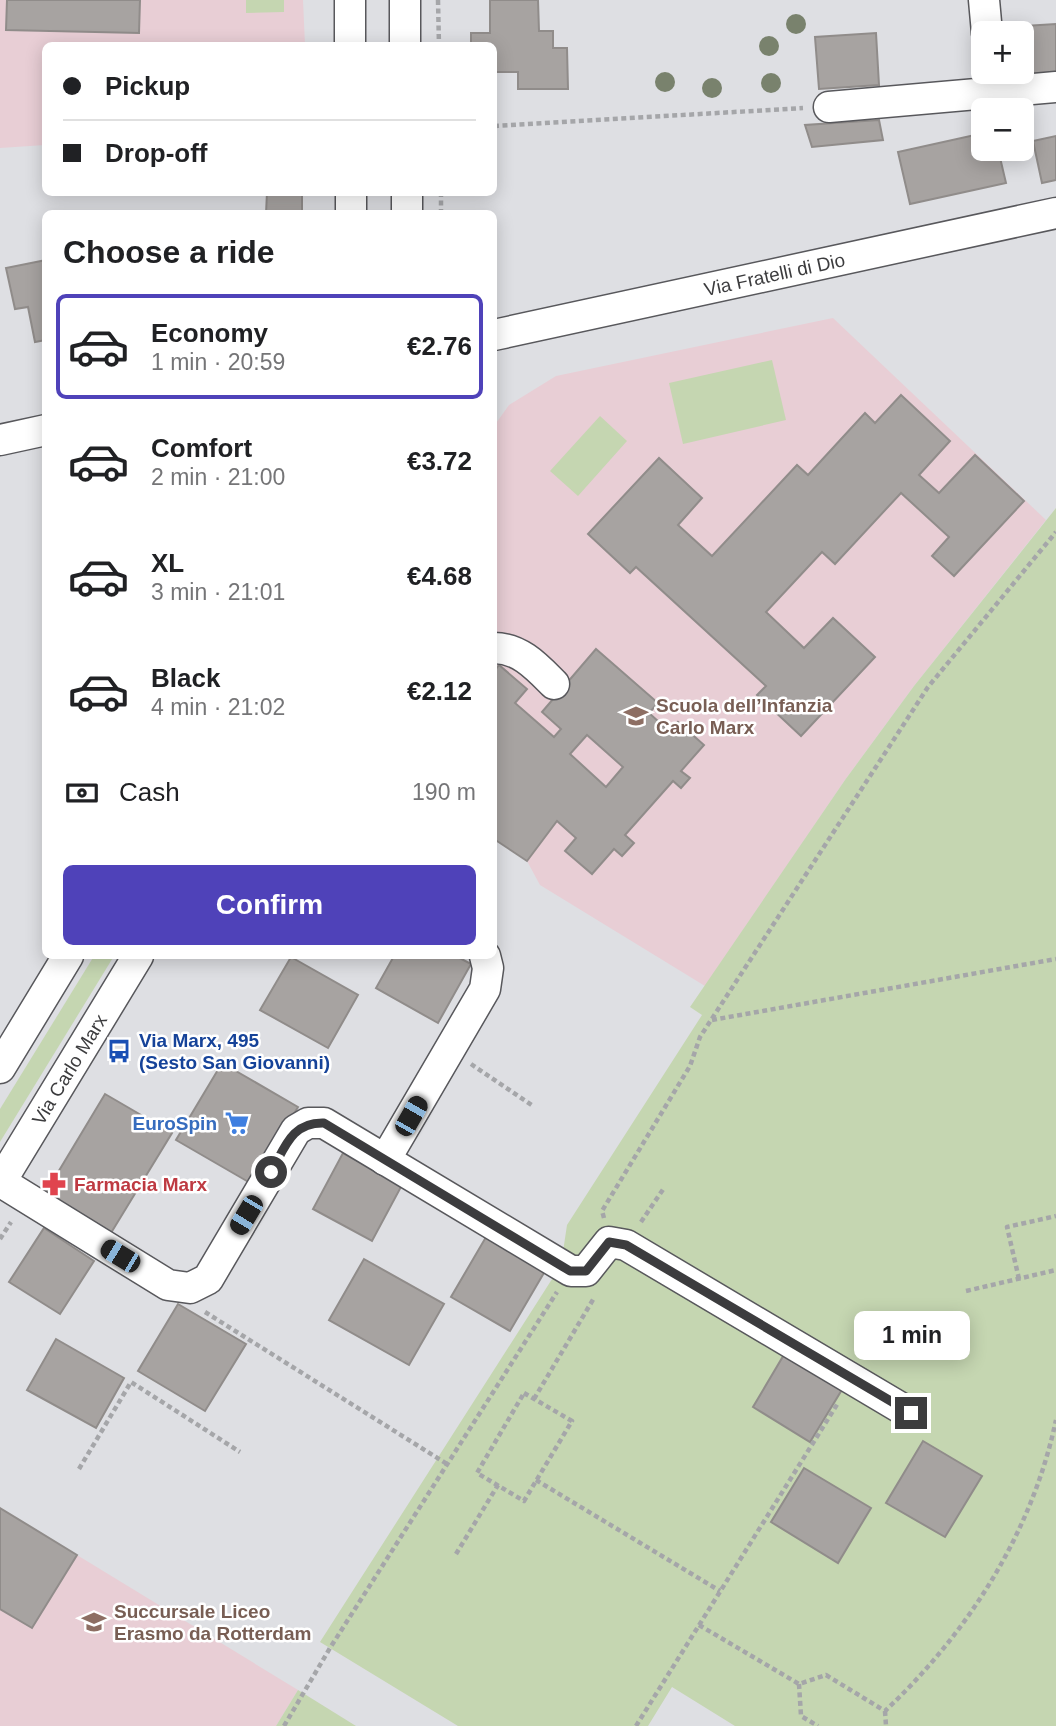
<!DOCTYPE html>
<html lang="en">
<head>
<meta charset="utf-8">
<style>
  body { margin:0; font-family:Helvetica,sans-serif; background:#f6f6f6; color:#202124; height:100vh; display:flex; flex-direction:column; font-size:26px; white-space:nowrap }
  * { box-sizing:border-box; margin:0 }
  p { font-size:23px; color:#757577 }
  .icon { flex:none; width:38px; height:38px; fill:none; stroke:currentColor; stroke-width:2; stroke-linecap:round; stroke-linejoin:round }
  .map { position:relative; flex:1; overflow:hidden }
  .side { position:absolute; left:42px; top:210px; width:455px; height:749px; display:flex; flex-direction:column; background:#fff; border-radius:10px; box-shadow:0 4px 18px #0003 }
  .side>* { flex:none }
  .top-card { position:absolute; left:42px; top:42px; width:455px; height:154px; border-radius:10px; box-shadow:0 4px 18px #0003; display:grid; align-content:center; height:154px; padding:0 21px; background:#fff }
  .controls { position:absolute; left:971px; top:21px; display:grid; gap:14px }
  .controls a { display:grid; place-items:center; width:63px; height:63px; border-radius:10px; background:#fff; box-shadow:0 4px 18px #0003; font-size:35px }
  .end { position:absolute; width:32px; height:32px; margin:-16px; border:9px solid #3c3c3e; background:#fff; box-shadow:0 0 0 4px #fff }
  .from { border-radius:50% }
  .bubble { position:absolute; height:49px; border-radius:10px; background:#fff; box-shadow:0 4px 18px #0003; font-size:23px; font-weight:800; line-height:49px; text-align:center }
  .car { position:absolute; width:21px; height:42px; margin:-21px -10px; border-radius:9px; box-shadow:0 0 5px 2px #0007; background:linear-gradient(#222 24%,#8ab4d8 0 40%,#222 0 76%,#8ab4d8 0 86%,#222 0) }
  .top-card b { display:flex; align-items:center; gap:24px; height:66px; font-size:26px }
  .top-card b+b { border-top:2px solid #e0e0e0 }
  .top-card i { width:18px; height:18px; background:#202124 }
  ul { padding:0; list-style:none }
  li { display:flex; align-items:center; gap:21px; height:105px; margin:0 14px 10px; padding:0 7px; border:4px solid transparent; border-radius:10px }
  li div { flex:1 }
  li b { display:block; font-size:26px }
  li em { font-style:normal; font-weight:800 }
  li.on { border-color:#4f42b9 }
  li>.icon { width:63px; height:63px; stroke-width:1.5 }
  h2 { padding:0 21px; font-size:32px; line-height:84px }
  .pay { display:flex; align-items:center; gap:18px; height:77px; padding:0 21px; font-size:26px }
  .pay p { margin-inline-start:auto }
  .button { display:flex; gap:14px; margin-top:auto; padding:14px 21px }
  .button a { flex:1; height:80px; border-radius:10px; background:#4f42b9; color:#fff; font-size:28px; font-weight:800; line-height:80px; text-align:center }
  .map>svg:first-child { display:block }
  .education { fill:#e8ced5 }
  .green { fill:#c5d6b1 }
  .building { fill:#a7a3a1; stroke:#908c8a; stroke-width:2; fill-rule:evenodd }
  .lines { fill:none; stroke-linecap:round; stroke-linejoin:round }
  .minor-casing { stroke:#58585c; stroke-width:33 }
  .path { stroke:#a5a6a9; stroke-width:4.5; stroke-dasharray:5 3.5; stroke-linecap:butt }
  .minor { stroke:#fff; stroke-width:30 }
  .tree { fill:#79826d }
  .route { stroke:#3c3c3e; stroke-width:9 }
  .labels { text-anchor:middle; dominant-baseline:central; stroke-width:5; stroke-linejoin:round; paint-order:stroke }
  .street-label { font-size:19px; fill:#3c3c3e; stroke:#fff }
  .education-label { font-size:19px; font-weight:bold; fill:#785e54; stroke:#fff; text-anchor:start }
  .transit-label { font-size:19px; font-weight:bold; fill:#164399; stroke:#fff; text-anchor:start }
  .shop-label { font-size:19px; font-weight:bold; fill:#366cbe; stroke:#fff; text-anchor:end }
  .health-label { font-size:19px; font-weight:bold; fill:#be3a42; stroke:#fff; text-anchor:start }
</style>
</head>
<body>
<div class="map">
<svg width="1056" height="1726" viewBox="0 0 1056 1726">
  <rect width="100%" height="100%" fill="#dedfe3"/>
  <!-- education -->
  <g class="education">
    <path d="M0 0H303L305 45 46 46 45 145 0 148Z"/>
    <path d="M833 318 1046 520 914 686 845 780 705 986 540 885 527 861 494 839V426L509 405 556 376Z"/>
    <path d="M0 1508 298 1690 276 1726H0Z"/>
  </g>
  <!-- green -->
  <g class="green">
    <path d="M246 0H284V12L246 13Z"/>
    <path d="M772 360 786 420 683 444 669 383Z"/>
    <path d="M600 416 627 441 578 496 550 471Z"/>
    <path d="M1056 508V1726H735L672 1687 648 1726H458L320 1642 561 1265 567 1225 702 1015 690 1007 845 780 914 686Z"/>
    <path d="M94 956H114L0 1142V1109Z"/>
    <path d="M298 1690 356 1726H276Z"/>
  </g>
  <!-- building -->
  <g class="building">
    <path d="M7 0H140L139 33 6 30Z"/>
    <path d="M490 0H538L539 31H553V48H567L568 89H518V72H494V46H471V33H490Z"/>
    <path d="M1056 24V75L1013 78V72H1022V33H1011L1010 27Z"/>
    <path d="M876 33 879 85 819 89 815 37Z"/>
    <path d="M879 120 883 140 812 147 805 125Z"/>
    <path d="M984 133V149H998L1006 183 910 204 898 152Z"/>
    <path d="M1056 136V180L1042 183 1033 141Z"/>
    <path d="M267 192H302V214H266Z"/>
    <path d="M46 260V340L35 342 28 307 15 309 6 268Z"/>
    <path d="M901 395 950 441 919 475 939 493 975 455 1024 501 954 576 932 556 949 537 901 493 835 564 822 552 766 612 804 648 833 618 875 657 801 736 757 695 766 686 636 567 630 573 588 534 659 458 702 498 678 525 712 556 797 465 808 475 865 413 875 423Z"/>
    <path d="M596 649 658 703 649 713 670 732 678 722 704 745 681 771 690 778 681 788 673 781 625 835 634 843 622 856 614 849 592 874 565 851 576 838 557 821 527 861 494 839V671L499 665 527 689 515 703 554 737 561 729 542 712ZM587 735 623 767 606 787 570 754Z"/>
    <path d="M394 956H456L471 964 438 1023 376 988Z"/>
    <path d="M291 957 358 995 328 1048 260 1010Z"/>
    <path d="M222 1063 298 1107 252 1184 176 1140Z"/>
    <path d="M105 1094 172 1133 111 1233 45 1194Z"/>
    <path d="M343 1153 402 1185 372 1241 313 1209Z"/>
    <path d="M44 1228 94 1261 60 1314 9 1282Z"/>
    <path d="M486 1237 545 1271 510 1331 451 1297Z"/>
    <path d="M364 1259 444 1304 409 1365 329 1320Z"/>
    <path d="M178 1304 246 1344 205 1411 138 1371Z"/>
    <path d="M56 1339 124 1378 96 1428 27 1390Z"/>
    <path d="M785 1353 843 1388 810 1442 753 1407Z"/>
    <path d="M923 1441 982 1476 945 1537 886 1503Z"/>
    <path d="M804 1468 871 1508 838 1563 771 1522Z"/>
    <path d="M0 1508 77 1555 32 1628 0 1609Z"/>
  </g>
  <g class="lines">
    <!-- minor casing -->
    <g class="minor-casing">
      <g id="minor">
        <path d="M350 0V46"/>
        <path d="M405 0V46"/>
        <path d="M984 0 987 33"/>
        <path d="M829 107 1056 87"/>
        <path d="M351 192V214"/>
        <path d="M407 214V192"/>
        <path id="s1" d="M494 335 1056 213"/>
        <path d="M0 440 46 430"/>
        <path d="M494 648C520 648 537 667 554 684"/>
        <path d="M0 1068 68 956"/>
        <path d="M385 1160 485 989 488 968 485 956"/>
        <path d="M1 1182 168 1285 190 1288 208 1279 296 1130 308 1123H324L571 1271H586L609 1242 626 1245 911 1414"/>
        <path id="s2" d="M0 1183 138 956"/>
      </g>
    </g>
    <!-- path -->
    <g class="path">
      <path d="M438 0 439 46"/>
      <path d="M494 126 803 108"/>
      <path d="M441 192V214"/>
      <path d="M712 1020 1056 959"/>
      <path d="M471 1064 533 1106"/>
      <path d="M604 1218 602 1211 690 1066 700 1037 928 687 1056 532"/>
      <path d="M641 1222 664 1188"/>
      <path d="M0 1239 11 1222"/>
      <path d="M1019 1279 1007 1227 1056 1216"/>
      <path d="M966 1291 1056 1270"/>
      <path d="M205 1312 447 1464"/>
      <path d="M524 1393 572 1421 524 1501 477 1473Z"/>
      <path d="M534 1399 594 1298"/>
      <path d="M79 1469 131 1382 240 1452"/>
      <path d="M536 1480 720 1591"/>
      <path d="M456 1554 498 1485"/>
      <path d="M699 1625 799 1684 826 1675 885 1711C968 1633 1032 1533 1056 1420"/>
      <path d="M799 1684 801 1716 818 1726"/>
      <path d="M885 1711 886 1726"/>
      <path d="M284 1726 330 1648 557 1292"/>
      <path d="M636 1726 838 1403"/>
    </g>
    <!-- minor -->
    <use href="#minor" class="minor"/>
  </g>
  <!-- trees -->
  <g class="tree">
    <circle cx="796" cy="24" r="10"/>
    <circle cx="769" cy="46" r="10"/>
    <circle cx="665" cy="82" r="10"/>
    <circle cx="771" cy="83" r="10"/>
    <circle cx="712" cy="88" r="10"/>
  </g>
  <g class="lines">
    <!-- route -->
    <path class="route" d="M271 1172C285 1148 291 1122 324 1123L570 1271H586L609 1242 626 1245 911 1413"/>
  </g>
  <!-- icons -->
  <defs>
    <g id="school-bare" transform="scale(1.89)"><path d="M0-5L7-2L0 1L-7-2ZM-4 1L0 2.5L4 1V4Q0 6-4 4Z" fill="#8d6e63" stroke="#fff" stroke-width="2.5" paint-order="stroke"/></g>
    <g id="bus-bare" transform="scale(1.89)"><path d="M-5-6H5V4H4V6H2V4H-2V6H-4V4H-5ZM-3.5-4V0h7V-4ZM-3.5 1.2v1.5H-2V1.2ZM2 1.2v1.5H3.5V1.2Z" fill="#1a4fb4" stroke="#fff" stroke-width="2.5" paint-order="stroke"/></g>
    <g id="supermarket-bare" transform="scale(1.89)"><path d="M-6-5.5h2.5l.6 2H6L4.5 2H-2.5L-4.4-4H-6ZM-1.5 3.2a1.3 1.3 0 1 0 .1 0ZM3 3.2a1.3 1.3 0 1 0 .1 0Z" fill="#3f7fe0" stroke="#fff" stroke-width="2.5" paint-order="stroke"/></g>
    <g id="pharmacy-bare" transform="scale(1.89)"><path d="M-2-6h4v4h4v4h-4v4h-4v-4h-4v-4h4Z" fill="#e0444e" stroke="#fff" stroke-width="2.5" paint-order="stroke"/></g>
  </defs>
  <g fill-rule="evenodd">
    <use href="#school-bare" x="636" y="716"/>
    <use href="#bus-bare" x="119" y="1051"/>
    <use href="#supermarket-bare" x="237" y="1123"/>
    <use href="#pharmacy-bare" x="54" y="1184"/>
    <use href="#school-bare" x="94" y="1622"/>
  </g>
  <g class="labels">
    <!-- street labels -->
    <g class="street-label">
      <text stroke="none"><textPath href="#s1" startOffset="287">Via Fratelli di Dio</textPath></text>
      <text stroke="none"><textPath href="#s2" startOffset="133">Via Carlo Marx</textPath></text>
    </g>
    <!-- education labels -->
    <g class="education-label">
      <text x="656" y="705">Scuola dell’Infanzia<tspan x="656" dy="22">Carlo Marx</tspan></text>
      <text x="114" y="1611">Succursale Liceo<tspan x="114" dy="22">Erasmo da Rotterdam</tspan></text>
    </g>
    <!-- transit labels -->
    <g class="transit-label">
      <text x="139" y="1040">Via Marx, 495<tspan x="139" dy="22">(Sesto San Giovanni)</tspan></text>
    </g>
    <!-- shop labels -->
    <g class="shop-label">
      <text x="217" y="1123">EuroSpin</text>
    </g>
    <!-- health labels -->
    <g class="health-label">
      <text x="74" y="1184">Farmacia Marx</text>
    </g>
  </g>
</svg>
<div class="controls">
<a>+</a>
<a>−</a>
</div>
<i class="end from" style="left:271px;top:1172px"></i>
<i class="end" style="left:911px;top:1413px"></i>
<div class="bubble" style="left:854px;top:1311px;width:116px">1 min</div>
<i class="car" style="left:411px;top:1116px;rotate:30deg"></i>
<i class="car" style="left:246px;top:1215px;rotate:211deg"></i>
<i class="car" style="left:120px;top:1256px;rotate:301deg"></i>
<div class="top-card">
<b><i class="from"></i>Pickup</b>
<b><i></i>Drop-off</b>
</div>
<section class="side">
<h2>Choose a ride</h2>
<ul>
<li class="on"><svg class="icon" aria-label="car" viewBox="0 0 24 24"><path d="M5 17H2v-5l4-1 3-4h7l3 4 3 1v5h-3M9 17h6M6 11h13"/><circle cx="7" cy="17" r="2"/><circle cx="17" cy="17" r="2"/></svg><div><b>Economy</b><p>1 min · 20:59</p></div><em>€2.76</em></li>
<li><svg class="icon" aria-label="car" viewBox="0 0 24 24"><path d="M5 17H2v-5l4-1 3-4h7l3 4 3 1v5h-3M9 17h6M6 11h13"/><circle cx="7" cy="17" r="2"/><circle cx="17" cy="17" r="2"/></svg><div><b>Comfort</b><p>2 min · 21:00</p></div><em>€3.72</em></li>
<li><svg class="icon" aria-label="car" viewBox="0 0 24 24"><path d="M5 17H2v-5l4-1 3-4h7l3 4 3 1v5h-3M9 17h6M6 11h13"/><circle cx="7" cy="17" r="2"/><circle cx="17" cy="17" r="2"/></svg><div><b>XL</b><p>3 min · 21:01</p></div><em>€4.68</em></li>
<li><svg class="icon" aria-label="car" viewBox="0 0 24 24"><path d="M5 17H2v-5l4-1 3-4h7l3 4 3 1v5h-3M9 17h6M6 11h13"/><circle cx="7" cy="17" r="2"/><circle cx="17" cy="17" r="2"/></svg><div><b>Black</b><p>4 min · 21:02</p></div><em>€2.12</em></li>
</ul>
<div class="pay"><svg class="icon" aria-label="cash" viewBox="0 0 24 24"><path d="M3 7h18v10H3z"/><circle cx="12" cy="12" r="2"/></svg>Cash<p>190 m</p></div>
<div class="button"><a>Confirm</a></div>
</section>
</div>
</body>
</html>
